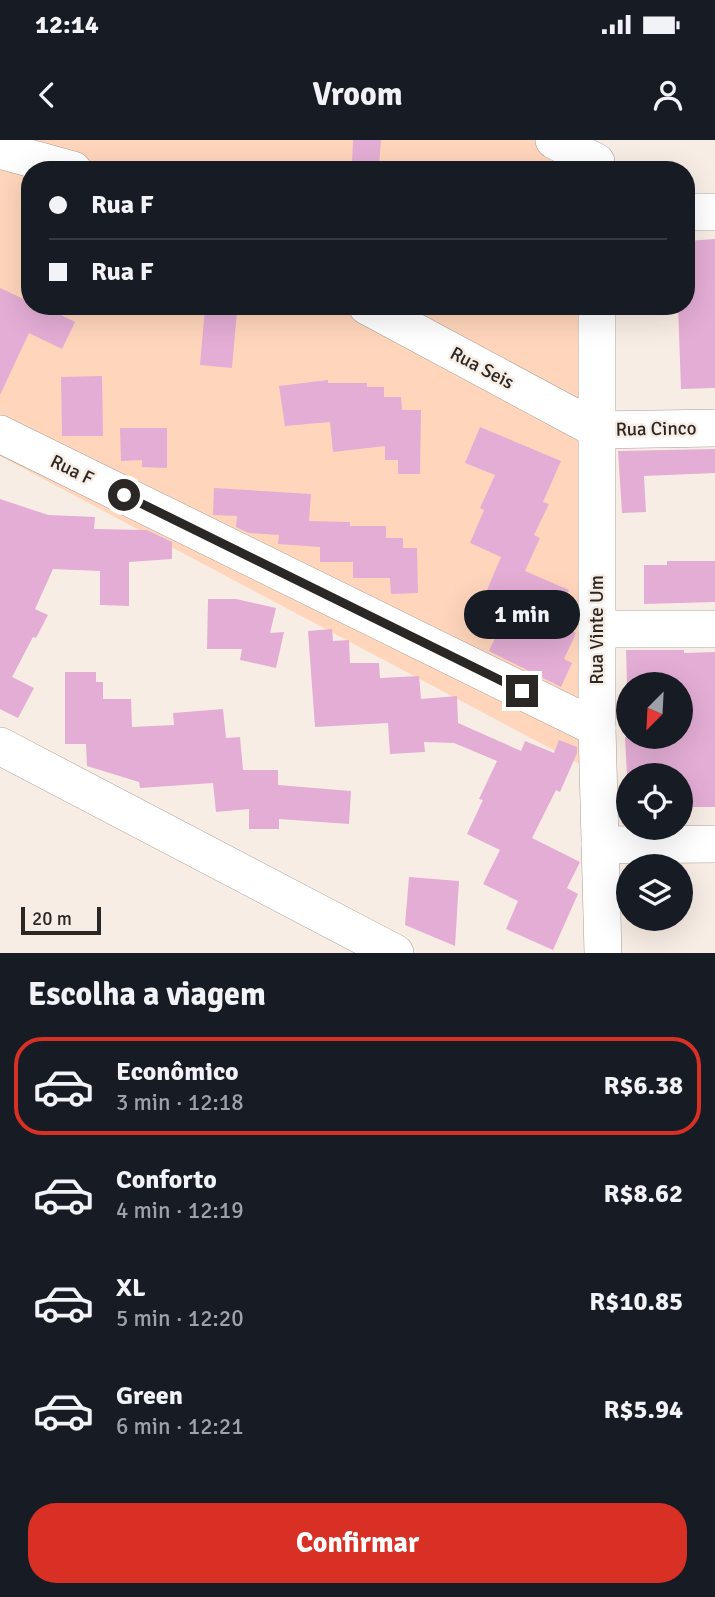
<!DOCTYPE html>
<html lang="pt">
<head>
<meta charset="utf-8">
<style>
  body { margin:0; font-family:Signika,sans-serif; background:#242831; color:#f1f3f6; height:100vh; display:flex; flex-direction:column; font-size:26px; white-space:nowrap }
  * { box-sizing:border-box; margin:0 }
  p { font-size:23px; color:#9ea1a6 }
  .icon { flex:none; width:38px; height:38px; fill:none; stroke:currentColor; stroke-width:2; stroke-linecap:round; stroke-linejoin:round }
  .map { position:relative; height:813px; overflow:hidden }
  .side { display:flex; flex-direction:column; background:#171b24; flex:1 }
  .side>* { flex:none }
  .top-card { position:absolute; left:21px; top:21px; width:674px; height:154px; border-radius:28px; box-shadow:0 7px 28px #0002; display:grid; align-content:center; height:154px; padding:0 28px; background:#171b24 }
  .needle { width:46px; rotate:204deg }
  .controls { position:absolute; left:616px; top:532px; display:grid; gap:14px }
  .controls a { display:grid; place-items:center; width:77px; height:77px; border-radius:50%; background:#171b24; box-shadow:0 7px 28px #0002; font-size:35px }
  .scale { position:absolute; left:21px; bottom:18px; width:80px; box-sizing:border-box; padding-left:7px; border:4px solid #2b2724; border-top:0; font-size:19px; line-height:24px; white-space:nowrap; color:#2b2724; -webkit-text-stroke:5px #f8ede5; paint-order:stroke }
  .end { position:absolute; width:32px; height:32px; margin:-16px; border:9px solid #2b2724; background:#fff; box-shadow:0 0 0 4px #fff }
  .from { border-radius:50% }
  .bubble { position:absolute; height:49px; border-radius:24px; background:#171b24; box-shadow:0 7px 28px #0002; font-size:23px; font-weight:700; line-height:49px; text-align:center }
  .top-card b { display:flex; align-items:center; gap:24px; height:66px; font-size:26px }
  .top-card b+b { border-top:2px solid #363941 }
  .top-card i { width:18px; height:18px; background:#f1f3f6 }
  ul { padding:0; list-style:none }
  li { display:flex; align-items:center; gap:21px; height:98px; margin:0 14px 10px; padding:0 14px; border:4px solid transparent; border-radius:28px }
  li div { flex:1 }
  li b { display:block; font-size:26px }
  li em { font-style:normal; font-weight:700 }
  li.current { border-color:#d93025 }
  li>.icon { width:63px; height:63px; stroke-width:1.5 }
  h2 { padding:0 28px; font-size:32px; line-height:84px }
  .cta { display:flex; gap:14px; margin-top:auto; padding:14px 28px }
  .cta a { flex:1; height:80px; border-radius:28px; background:#d93025; color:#fff; font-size:28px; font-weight:700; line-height:80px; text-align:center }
  .status { display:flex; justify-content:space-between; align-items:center; height:49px; padding:0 35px; background:#171b24; direction:ltr }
  .status svg { height:19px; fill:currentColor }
  header { display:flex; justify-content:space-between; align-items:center; height:91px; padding:0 28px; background:#171b24; font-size:32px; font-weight:700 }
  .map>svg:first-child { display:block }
  .green { fill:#ffd6bc }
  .building { fill:#e4add5 }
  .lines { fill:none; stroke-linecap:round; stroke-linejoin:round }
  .minor-casing { stroke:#a99e97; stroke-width:38 }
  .minor { stroke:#fff; stroke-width:37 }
  .route { stroke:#2b2724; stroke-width:9 }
  .labels { text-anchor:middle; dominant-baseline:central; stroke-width:5; stroke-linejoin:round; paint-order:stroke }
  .street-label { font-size:19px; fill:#2b2724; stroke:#f8ede5 }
</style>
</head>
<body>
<div class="status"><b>12:14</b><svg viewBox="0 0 49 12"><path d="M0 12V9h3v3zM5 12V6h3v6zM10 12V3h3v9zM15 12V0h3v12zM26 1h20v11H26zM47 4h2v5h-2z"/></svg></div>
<header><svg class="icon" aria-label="back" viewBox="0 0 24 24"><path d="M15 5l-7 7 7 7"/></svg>Vroom<svg class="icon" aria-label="person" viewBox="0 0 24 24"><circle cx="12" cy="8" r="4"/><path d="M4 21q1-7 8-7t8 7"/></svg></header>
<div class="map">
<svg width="715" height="813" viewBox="0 0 715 813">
  <rect width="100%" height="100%" fill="#f8ede5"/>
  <!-- green -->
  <path class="green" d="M0 0H591V30H30V166H587L591 630 0 316Z"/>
  <!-- building -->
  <g class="building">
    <path d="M353 0H381L379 26 352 25Z"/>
    <path d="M715 99V248L681 249 678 166H686V101Z"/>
    <path d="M0 148 30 162V166L47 168 75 182 62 209 29 193 0 255Z"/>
    <path d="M205 168 237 171 232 228 200 225Z"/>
    <path d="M102 236 103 296H62L61 237Z"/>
    <path d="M328 240V243H367V247H384V257H401L402 270H421L420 334H398V320H385V306L333 312 330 282 285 286 279 246Z"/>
    <path d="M480 287 561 321 543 362 549 364 534 395 540 398 525 431 569 450 555 483 576 493 564 519 572 523 561 547 489 511 512 460 487 450 501 417 470 403 484 370 480 368 495 335 465 323Z"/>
    <path d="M120 288H167V328L142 327V320L121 321Z"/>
    <path d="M715 309V333L644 336 646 372 622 373 618 311Z"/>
    <path d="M214 348 311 354 309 381 350 382V386H386V398H403V408H417L418 453 391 454 390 438H353V422H320V407L278 404 279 395 249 393 236 387 237 376 213 375Z"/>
    <path d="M0 359 48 375 95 377 94 389 147 390 172 402V419L129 422V466L100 465V431L53 429 35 469 48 475 36 498 33 497 12 537 34 548 18 578 0 569Z"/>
    <path d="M667 421H715V462L644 464V425H667Z"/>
    <path d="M208 459H236L276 468 270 493 284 492 276 528 240 520 242 509H207Z"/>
    <path d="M332 489 333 501 349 500 350 523H379L380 538 419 536 421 559 457 556 458 583 521 611 525 601 554 613 559 600 577 607V613L560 652 556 650 532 698 580 722 567 748 578 754 553 810 506 789 518 761 483 744 500 710 467 694 483 660 479 659 497 621 454 603 424 602 425 612 390 614 388 583 315 587 308 491Z"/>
    <path d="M626 510H684V513L715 512V667H681V635H627L625 597H681V544H627Z"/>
    <path d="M65 532H96V542H103V559H131L132 587 174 585 173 573 223 569 226 598 240 597 243 630H278V645L351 651 349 684 279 679V689H249V669L216 672 213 643 140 648 139 642 87 626 86 604H65Z"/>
    <path d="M409 737 459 741 455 806 405 785Z"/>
  </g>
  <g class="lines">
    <!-- minor casing -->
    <g class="minor-casing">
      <g id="minor">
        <path d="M554 0 596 22"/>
        <path d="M0 10 73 30"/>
        <path d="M686 72H715"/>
        <path d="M367 166 598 290 715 288"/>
        <path d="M597 166V588L603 813"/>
        <path d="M0 294 597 588"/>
        <path d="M597 489H715"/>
        <path d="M0 606 395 813"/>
        <path d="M600 705 715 704"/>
      </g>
    </g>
    <!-- minor -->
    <use href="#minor" class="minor"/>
  </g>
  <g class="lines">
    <!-- route -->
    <path class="route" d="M124 355 522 551"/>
  </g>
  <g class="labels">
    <!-- street labels -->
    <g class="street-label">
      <text transform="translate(482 228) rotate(28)">Rua Seis</text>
      <text transform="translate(656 289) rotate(-1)">Rua Cinco</text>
      <text transform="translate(72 330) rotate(26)">Rua F</text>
      <text transform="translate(597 490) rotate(-90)">Rua Vinte Um</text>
    </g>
  </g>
</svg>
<div class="controls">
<a><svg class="needle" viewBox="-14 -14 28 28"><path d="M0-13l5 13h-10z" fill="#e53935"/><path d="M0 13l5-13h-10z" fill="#9ea1a6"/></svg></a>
<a><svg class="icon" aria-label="locate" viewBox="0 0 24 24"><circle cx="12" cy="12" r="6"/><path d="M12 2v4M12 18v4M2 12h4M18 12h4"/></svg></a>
<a><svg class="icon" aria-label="layers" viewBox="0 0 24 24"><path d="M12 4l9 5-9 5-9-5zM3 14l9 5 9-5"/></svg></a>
</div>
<div class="scale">20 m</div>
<i class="end from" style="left:124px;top:355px"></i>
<i class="end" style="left:522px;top:551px"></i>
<div class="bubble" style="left:464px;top:450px;width:116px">1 min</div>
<div class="top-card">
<b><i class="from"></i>Rua F</b>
<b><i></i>Rua F</b>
</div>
</div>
<section class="side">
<h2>Escolha a viagem</h2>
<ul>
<li class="current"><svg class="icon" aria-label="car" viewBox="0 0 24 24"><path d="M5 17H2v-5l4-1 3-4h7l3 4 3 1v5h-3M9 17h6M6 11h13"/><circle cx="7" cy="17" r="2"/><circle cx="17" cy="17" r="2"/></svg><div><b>Econômico</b><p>3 min · 12:18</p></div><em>R$6.38</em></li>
<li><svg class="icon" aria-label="car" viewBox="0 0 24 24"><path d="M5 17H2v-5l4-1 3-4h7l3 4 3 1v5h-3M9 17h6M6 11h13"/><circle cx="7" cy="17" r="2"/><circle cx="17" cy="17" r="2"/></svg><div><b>Conforto</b><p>4 min · 12:19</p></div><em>R$8.62</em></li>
<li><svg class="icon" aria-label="car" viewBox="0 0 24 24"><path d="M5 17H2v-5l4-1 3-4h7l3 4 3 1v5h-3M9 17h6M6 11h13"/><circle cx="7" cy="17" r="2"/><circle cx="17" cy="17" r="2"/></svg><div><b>XL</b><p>5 min · 12:20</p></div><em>R$10.85</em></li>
<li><svg class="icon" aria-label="car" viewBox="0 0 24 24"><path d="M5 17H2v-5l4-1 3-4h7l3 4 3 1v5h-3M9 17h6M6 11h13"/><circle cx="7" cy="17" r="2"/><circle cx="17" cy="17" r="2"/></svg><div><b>Green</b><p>6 min · 12:21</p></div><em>R$5.94</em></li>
</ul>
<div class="cta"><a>Confirmar</a></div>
</section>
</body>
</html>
